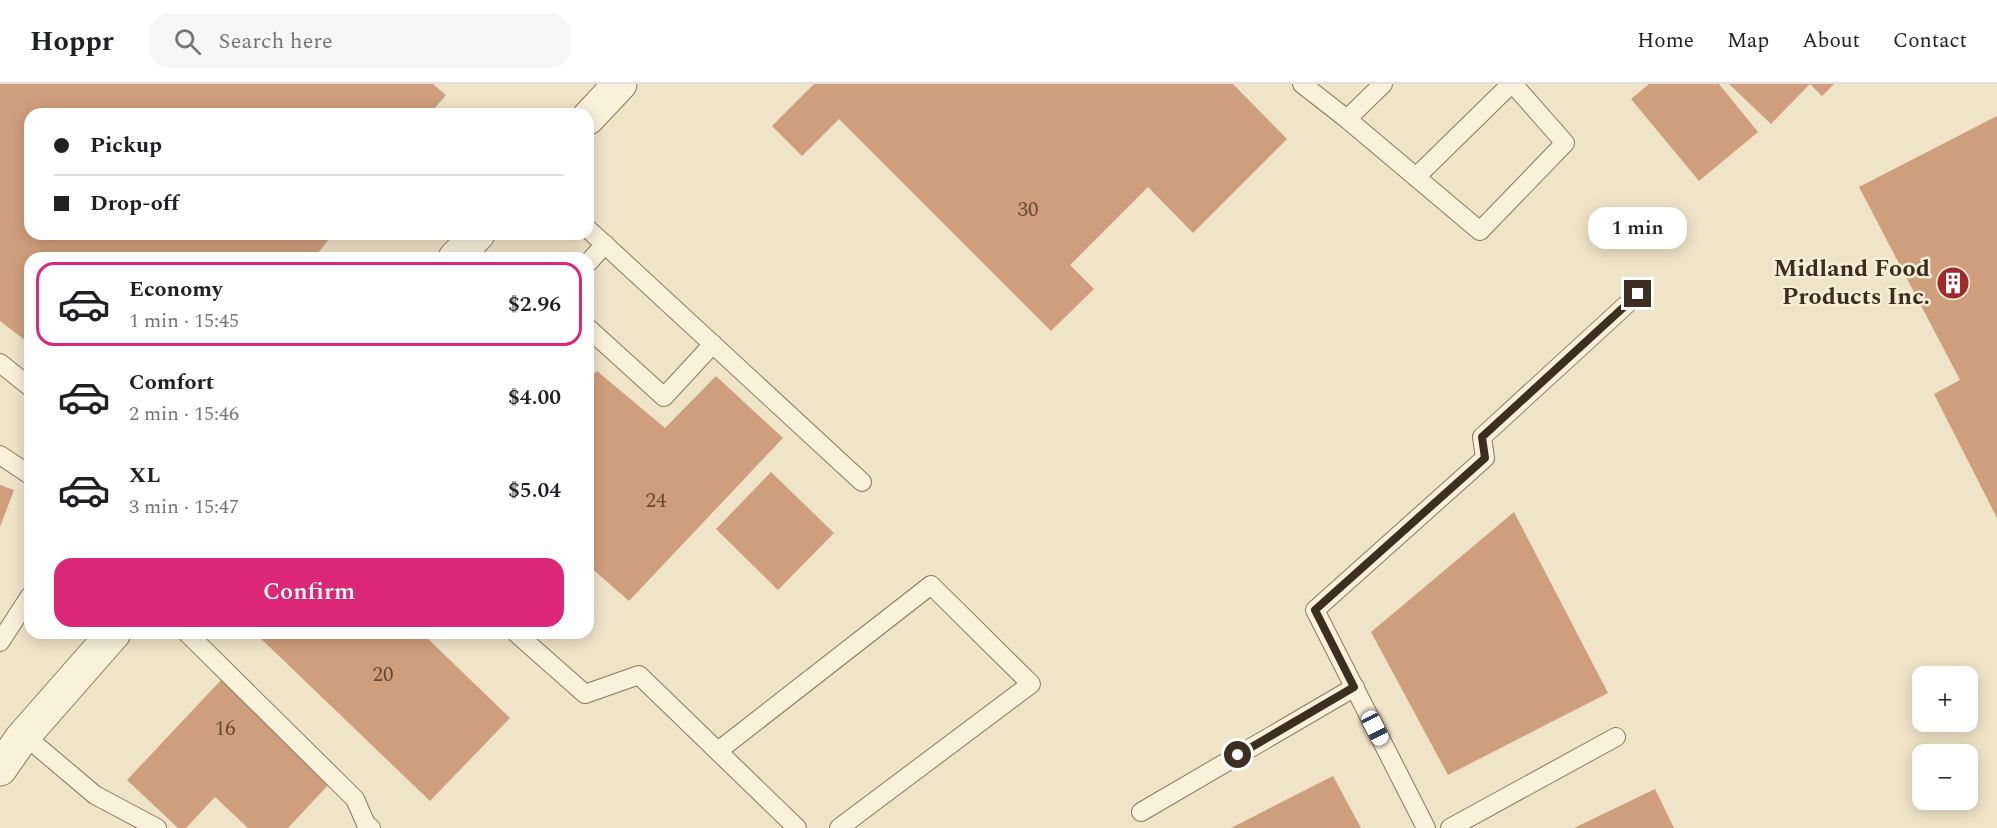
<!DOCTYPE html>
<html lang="en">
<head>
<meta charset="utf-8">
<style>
  body { margin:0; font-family:Spectral,serif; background:#f6f6f6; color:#202124; height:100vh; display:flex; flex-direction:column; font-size:22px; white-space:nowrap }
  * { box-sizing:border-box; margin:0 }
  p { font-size:20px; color:#757577 }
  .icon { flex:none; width:33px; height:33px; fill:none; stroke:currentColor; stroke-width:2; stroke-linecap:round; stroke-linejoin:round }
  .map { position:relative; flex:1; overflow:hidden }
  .side { position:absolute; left:24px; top:168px; width:570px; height:387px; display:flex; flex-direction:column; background:#fff; border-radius:18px; box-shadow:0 3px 15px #0003 }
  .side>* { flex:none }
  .hud { position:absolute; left:24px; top:24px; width:570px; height:132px; border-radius:18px; box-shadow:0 3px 15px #0003; display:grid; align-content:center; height:132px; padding:0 30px; background:#fff }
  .fabs { position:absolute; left:1912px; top:582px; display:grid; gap:12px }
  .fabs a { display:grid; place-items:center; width:66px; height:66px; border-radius:12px; background:#fff; box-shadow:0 3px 15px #0003; font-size:30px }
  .end { position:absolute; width:27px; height:27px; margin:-14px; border:8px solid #3d2e20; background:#fff; box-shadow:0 0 0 3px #fff }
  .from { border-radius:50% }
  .bubble { position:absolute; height:42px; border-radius:18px; background:#fff; box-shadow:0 3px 15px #0003; font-size:20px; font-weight:600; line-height:42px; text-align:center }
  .car { position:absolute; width:18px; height:36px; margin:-18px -9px; border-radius:8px; box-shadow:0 0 4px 2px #0007; background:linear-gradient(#fff 24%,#345 0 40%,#fff 0 76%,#345 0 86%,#fff 0) }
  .hud b { display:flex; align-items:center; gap:21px; height:57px; font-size:22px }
  .hud b+b { border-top:2px solid #e0e0e0 }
  .hud i { width:15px; height:15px; background:#202124 }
  ul { padding:10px 0 0; list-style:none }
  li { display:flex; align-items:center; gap:18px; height:84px; margin:0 12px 9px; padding:0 18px; border:3px solid transparent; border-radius:18px }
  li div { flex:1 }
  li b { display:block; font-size:22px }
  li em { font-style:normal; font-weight:600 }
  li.selected { border-color:#db2777 }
  li>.icon { width:54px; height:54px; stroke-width:1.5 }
  .button { display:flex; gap:12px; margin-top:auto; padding:12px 30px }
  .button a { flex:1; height:69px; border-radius:18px; background:#db2777; color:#fff; font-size:24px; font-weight:600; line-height:69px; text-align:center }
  header { display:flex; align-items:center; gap:36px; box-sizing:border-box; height:84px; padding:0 30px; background:#fff; border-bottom:2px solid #e0e0e0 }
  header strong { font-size:28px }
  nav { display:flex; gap:33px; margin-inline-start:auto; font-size:21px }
  .search { width:420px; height:54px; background:#f6f6f6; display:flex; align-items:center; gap:15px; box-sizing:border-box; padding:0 21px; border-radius:18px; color:#757577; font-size:22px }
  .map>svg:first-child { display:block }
  .building { fill:#cf9f7d }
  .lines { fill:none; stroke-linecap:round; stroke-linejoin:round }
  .lane-casing { stroke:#8d765c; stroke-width:20 }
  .street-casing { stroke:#8d765c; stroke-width:35 }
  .lane { stroke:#faf1dc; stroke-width:18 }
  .street { stroke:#faf1dc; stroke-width:33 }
  .route { stroke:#3d2e20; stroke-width:8 }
  .labels { text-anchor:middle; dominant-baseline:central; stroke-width:5; stroke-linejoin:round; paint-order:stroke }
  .number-label { font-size:21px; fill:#624a37 }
  .poi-label { font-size:24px; font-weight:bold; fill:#3d2e20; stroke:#f7eed8; text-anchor:end }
</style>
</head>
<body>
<header>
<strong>Hoppr</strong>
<div class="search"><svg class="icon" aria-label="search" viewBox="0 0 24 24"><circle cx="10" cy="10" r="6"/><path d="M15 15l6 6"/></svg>Search here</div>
<nav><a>Home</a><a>Map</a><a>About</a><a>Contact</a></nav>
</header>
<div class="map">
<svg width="1997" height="744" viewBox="0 0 1997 744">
  <rect width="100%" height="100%" fill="#f0e4c8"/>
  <!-- building -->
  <g class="building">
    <path d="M0 0H433L446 11 430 30H30V150H333L314 174H30V260L0 237Z"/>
    <path d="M814 0H1233L1287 55 1193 149 1148 103 1070 181 1094 205 1051 247 839 35 802 72 772 42Z"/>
    <path d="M1649 0H1719L1758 48 1699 97 1631 15Z"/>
    <path d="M1729 0H1834L1822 12 1810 0 1771 40Z"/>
    <path d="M1997 32V434L1934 310 1960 296 1859 103Z"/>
    <path d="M597 287 665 344 716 292 783 354 629 517 588 481V296Z"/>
    <path d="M771 388 834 449 778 506 716 445Z"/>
    <path d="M0 401 14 406 0 443Z"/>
    <path d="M1514 428 1608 609 1448 691 1371 548Z"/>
    <path d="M255 549H422L510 634 430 717Z"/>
    <path d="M222 595 331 698 288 744H248L215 713 186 744H178L127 696Z"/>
    <path d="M1333 692 1361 744H1231Z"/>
    <path d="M1655 705 1674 744H1574Z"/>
  </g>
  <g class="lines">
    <!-- lane casing -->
    <g class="lane-casing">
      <g id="lane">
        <path d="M1302 0 1347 35 1383 0"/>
        <path d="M1347 35 1480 147 1565 59 1513 0"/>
        <path d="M1416 93 1511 0"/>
        <path d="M588 145 862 398"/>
        <path d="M588 179 605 160"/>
        <path d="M588 244 664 313 713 260"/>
        <path d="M0 279 30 303"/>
        <path d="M0 371 30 391"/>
        <path d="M187 549 355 715 366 740 371 744"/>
        <path d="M516 549 585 610 639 591 797 744"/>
        <path d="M0 558 30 512"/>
        <path d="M24 651 95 711 157 744"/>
        <path d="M718 667 931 501 1031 600 839 744"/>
        <path d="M1141 728 1355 603"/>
        <path d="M1426 744 1315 526 1485 374 1482 353 1638 210"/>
        <path d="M1450 744 1616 653"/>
      </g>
    </g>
    <!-- street casing -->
    <g class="street-casing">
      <g id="street">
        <path d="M588 34 620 0"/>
        <path d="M455 174 478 150"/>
        <path d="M0 685 21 655 114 549"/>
      </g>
    </g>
    <!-- lane -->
    <use href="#lane" class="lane"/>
    <!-- street -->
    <use href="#street" class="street"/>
  </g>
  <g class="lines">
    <!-- route -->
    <path class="route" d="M1238 671 1354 603 1315 526 1485 374 1482 353 1638 210"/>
  </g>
  <!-- icons -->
  <defs>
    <g id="building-disc" transform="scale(1.725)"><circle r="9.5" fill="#9e2a2b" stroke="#f7eed8"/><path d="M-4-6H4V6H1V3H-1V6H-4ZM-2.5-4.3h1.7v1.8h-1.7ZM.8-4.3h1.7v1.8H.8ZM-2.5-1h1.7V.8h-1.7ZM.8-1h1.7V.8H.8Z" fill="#fff"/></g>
  </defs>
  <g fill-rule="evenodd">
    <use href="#building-disc" x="1953" y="199"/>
  </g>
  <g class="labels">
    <!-- number labels -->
    <g class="number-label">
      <text x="1028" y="126">30</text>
      <text x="656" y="417">24</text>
      <text x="383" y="591">20</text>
      <text x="225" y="645">16</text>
    </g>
    <!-- poi labels -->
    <g class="poi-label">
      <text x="1930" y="185">Midland Food<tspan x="1930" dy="28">Products Inc.</tspan></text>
    </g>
  </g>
</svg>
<div class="fabs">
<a>+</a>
<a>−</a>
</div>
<i class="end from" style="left:1238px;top:671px"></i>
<i class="end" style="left:1638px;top:210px"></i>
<div class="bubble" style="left:1588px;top:123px;width:99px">1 min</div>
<i class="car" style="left:1375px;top:644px;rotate:153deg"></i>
<div class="hud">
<b><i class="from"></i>Pickup</b>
<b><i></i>Drop-off</b>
</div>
<section class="side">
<ul>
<li class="selected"><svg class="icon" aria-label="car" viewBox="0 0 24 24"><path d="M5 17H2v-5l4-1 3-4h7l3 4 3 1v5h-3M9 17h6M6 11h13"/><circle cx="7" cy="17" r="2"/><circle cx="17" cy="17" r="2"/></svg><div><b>Economy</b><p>1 min · 15:45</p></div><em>$2.96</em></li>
<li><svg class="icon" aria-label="car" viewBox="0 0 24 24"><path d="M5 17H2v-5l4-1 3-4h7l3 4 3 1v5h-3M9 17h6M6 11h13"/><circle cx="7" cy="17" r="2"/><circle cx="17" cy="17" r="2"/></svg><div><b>Comfort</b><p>2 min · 15:46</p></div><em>$4.00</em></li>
<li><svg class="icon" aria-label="car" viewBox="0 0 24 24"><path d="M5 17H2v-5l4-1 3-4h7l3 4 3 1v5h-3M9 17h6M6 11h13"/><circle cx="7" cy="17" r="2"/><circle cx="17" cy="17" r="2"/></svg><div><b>XL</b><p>3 min · 15:47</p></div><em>$5.04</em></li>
</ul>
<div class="button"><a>Confirm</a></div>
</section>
</div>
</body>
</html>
